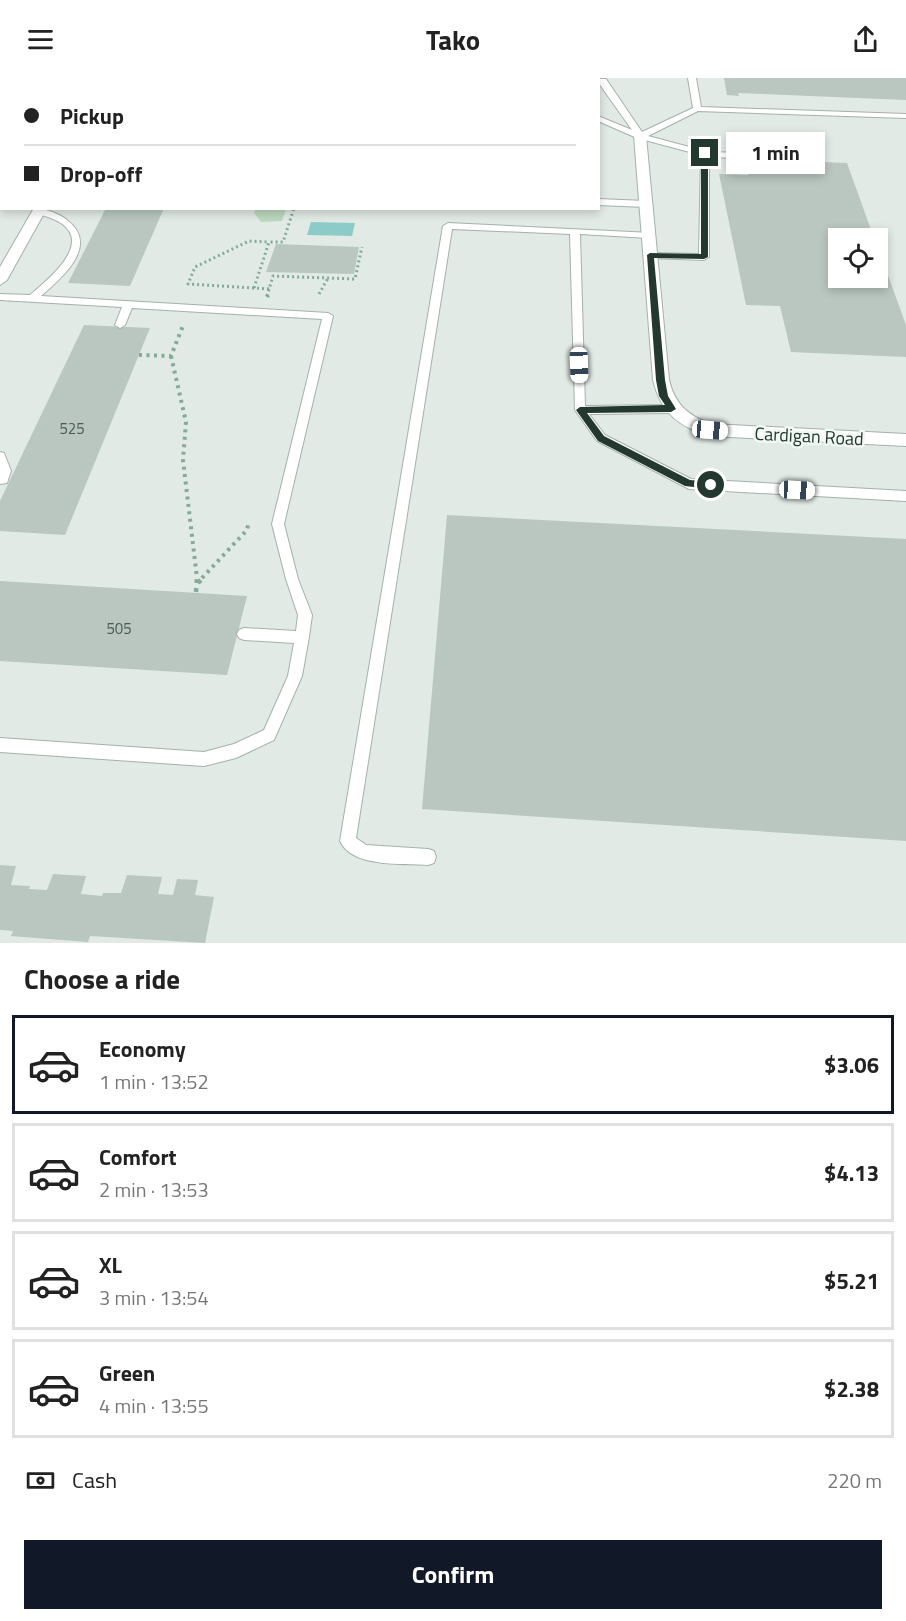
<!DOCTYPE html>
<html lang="en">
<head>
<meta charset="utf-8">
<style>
  body { margin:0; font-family:"Titillium Web",sans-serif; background:#f6f6f6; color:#222; height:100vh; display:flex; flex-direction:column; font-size:22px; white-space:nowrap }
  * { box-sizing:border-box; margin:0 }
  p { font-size:20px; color:#767676 }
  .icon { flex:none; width:33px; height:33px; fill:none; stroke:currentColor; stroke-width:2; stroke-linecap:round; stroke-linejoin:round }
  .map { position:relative; height:865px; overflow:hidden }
  .panel { display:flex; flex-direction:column; background:#fff; flex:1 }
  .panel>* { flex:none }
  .top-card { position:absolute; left:0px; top:0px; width:600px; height:132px; box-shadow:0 3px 9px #0003; display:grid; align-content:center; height:132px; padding:0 24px; background:#fff }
  .fabs { position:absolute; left:828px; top:150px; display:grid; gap:12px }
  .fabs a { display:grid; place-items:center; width:60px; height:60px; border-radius:0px; background:#fff; box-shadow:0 3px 9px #0003; font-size:30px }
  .end { position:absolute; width:27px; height:27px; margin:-14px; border:8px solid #23392f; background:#fff; box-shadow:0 0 0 3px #fff }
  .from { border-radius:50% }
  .bubble { position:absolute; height:42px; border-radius:0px; background:#fff; box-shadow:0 3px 9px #0003; font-size:20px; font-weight:700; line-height:42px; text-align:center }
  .car { position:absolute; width:18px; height:36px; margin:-18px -9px; border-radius:8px; box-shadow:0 0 4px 2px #0007; background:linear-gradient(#fff 24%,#345 0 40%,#fff 0 76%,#345 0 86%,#fff 0) }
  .top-card b { display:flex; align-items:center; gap:21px; height:57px; font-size:22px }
  .top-card b+b { border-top:2px solid #e0e0e0 }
  .top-card i { width:15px; height:15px; background:#222 }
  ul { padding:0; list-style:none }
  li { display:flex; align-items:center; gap:18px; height:99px; margin:0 12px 9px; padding:0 12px; border:3px solid #e0e0e0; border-radius:0px }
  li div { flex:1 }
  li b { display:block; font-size:22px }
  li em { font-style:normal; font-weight:700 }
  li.active { border-color:#111827 }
  li>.icon { width:54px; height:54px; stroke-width:1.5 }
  h2 { padding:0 24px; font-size:27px; line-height:72px }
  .pay { display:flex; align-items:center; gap:15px; height:66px; padding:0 24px; font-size:22px }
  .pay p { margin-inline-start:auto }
  .action { display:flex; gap:12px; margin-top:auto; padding:12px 24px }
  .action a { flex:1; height:69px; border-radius:0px; background:#111827; color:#fff; font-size:24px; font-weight:700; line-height:69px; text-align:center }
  header { display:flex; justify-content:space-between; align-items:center; height:78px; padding:0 24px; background:#fff; font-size:27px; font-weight:700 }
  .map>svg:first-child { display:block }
  .green { fill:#bbd9be }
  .water { fill:#8dcbc9 }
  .building { fill:#b9c7c0 }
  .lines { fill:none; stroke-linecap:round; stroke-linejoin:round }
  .service-casing { stroke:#a4b1aa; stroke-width:2 }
  .minor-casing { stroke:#a4b1aa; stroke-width:2 }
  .tertiary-casing { stroke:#a4b1aa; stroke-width:2 }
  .path-far2 { stroke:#84ab98; stroke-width:3; stroke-dasharray:2 3; stroke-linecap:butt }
  .path-far1 { stroke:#84ab98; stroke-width:4; stroke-dasharray:3 4.5; stroke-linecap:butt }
  .path { stroke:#84ab98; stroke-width:4.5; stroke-dasharray:4 5; stroke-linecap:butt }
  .service { fill:#fff; fill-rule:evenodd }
  .minor { fill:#fff; fill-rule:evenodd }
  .tertiary { fill:#fff; fill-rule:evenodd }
  .route { fill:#23392f }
  .labels { text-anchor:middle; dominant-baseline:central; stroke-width:5; stroke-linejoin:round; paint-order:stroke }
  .number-label { font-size:15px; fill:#485c53 }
  .street-label { font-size:18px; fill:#23392f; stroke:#f1f7f3 }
</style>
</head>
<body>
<header><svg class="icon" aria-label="menu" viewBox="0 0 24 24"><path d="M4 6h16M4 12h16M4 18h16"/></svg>Tako<svg class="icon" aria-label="share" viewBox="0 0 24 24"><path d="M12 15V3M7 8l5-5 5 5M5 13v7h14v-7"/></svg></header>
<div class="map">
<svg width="906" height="865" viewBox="0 0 906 865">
  <rect width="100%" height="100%" fill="#e1eae4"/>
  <!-- green -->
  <path class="green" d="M256 131V130L286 131 282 143 261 144 254 135Z"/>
  <!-- water -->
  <path class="water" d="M311 144 355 145 352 158 307 157Z"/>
  <!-- building -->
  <g class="building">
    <path d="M724 0H906V22L738 15 739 18 727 17Z"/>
    <path d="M744 81 847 85 874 160H838V200H878V170L906 247V279L791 274 780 228 746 227 719 96 748 97Z"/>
    <path d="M106 130H164L130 208 68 205Z"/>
    <path d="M276 166 359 169 354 196 266 194Z"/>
    <path d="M84 247 150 250 65 457 0 453V423Z"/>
    <path d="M447 437 906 461V763L422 731Z"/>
    <path d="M0 503 247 518 227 597 0 583Z"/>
    <path d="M0 787 16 788 11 807 30 808 29 811 47 812 53 796 86 798 81 816 102 818 103 815H121L127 797 162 799 158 816 173 817 177 801 198 802 195 817 214 819 205 865 90 858 88 864 11 858 13 853 0 852Z"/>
  </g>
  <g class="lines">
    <!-- service casing -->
    <g class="service-casing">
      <g id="service">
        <path d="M69 0H77L68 2Z"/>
        <rect x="387" y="0" width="8" height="2"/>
        <path d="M489 0H497L498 2H490Z"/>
        <path d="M576 0 606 1 642 54 693 30 688 0H696L701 29 906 36V40L698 33 648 58 708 74 814 77 818 80 814 83 709 79V179L704 182 650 180 645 177 647 175 699 176 701 77 637 60 598 43V38L632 52 598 4V2Z"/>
        <rect x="0" y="21" width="2" height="4"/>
        <path d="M598 121 646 123 650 126 646 129 598 127Z"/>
        <path d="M36 131C45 130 60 136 67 142 100 167 63 199 41 218L328 235 333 238 284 446 298 501 312 537 309 559 302 598 274 662 236 680 204 688 0 674V660L204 674 234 666 264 652 288 598 294 565 244 562 239 560 237 556 239 552 244 550 296 553 298 537 286 501 272 446 322 241 132 230 125 247 120 250 115 247 122 229 0 222V216L30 217C44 205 83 174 69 153 62 142 47 139 36 135Z"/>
        <path d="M448 145 652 155V159L649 160 580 156 585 328 671 327 676 331 671 335 589 336 605 357 691 401 906 413V423L689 411 597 363 575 332 570 156 452 151 356 760 366 767 428 771 434 773 436 779 434 785 428 787C403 785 352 790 340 763L443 148Z"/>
        <path d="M0 374 4 375 11 393 7 405 0 406Z"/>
      </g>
    </g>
    <!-- minor casing -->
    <g class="minor-casing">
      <g id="minor">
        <path d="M112 0H124L112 2Z"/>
        <rect x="0" y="119" width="2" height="8"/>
        <path d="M34 130H47L7 202 0 207V189Z"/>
      </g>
    </g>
    <!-- tertiary casing -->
    <g class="tertiary-casing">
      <path id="tertiary" d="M640 54 646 58 669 302C675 326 687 337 711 346L906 356V368L710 358C679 349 661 335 653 302L634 58Z"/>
    </g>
    <!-- path-far2 -->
    <g class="path-far2">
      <path d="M254 210 188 206 195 189 249 163 269 164"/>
      <path d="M269 211 254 210 269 164H283L294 130"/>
      <path d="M319 216 328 200"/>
      <path d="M267 218 273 198 355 201 362 169"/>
    </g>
    <!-- path-far1 -->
    <g class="path-far1">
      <path d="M267 219 268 217"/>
      <path d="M139 277 171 278 184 245"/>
      <path d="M171 278 186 344 183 382 197 500"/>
      <path d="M202 500 247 452 249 443"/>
    </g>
    <!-- path -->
    <g class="path">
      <path d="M198 505 204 499"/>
      <path d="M196 514 197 499"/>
    </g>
    <!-- service -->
    <use href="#service" class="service"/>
    <!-- minor -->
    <use href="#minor" class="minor"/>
    <!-- tertiary -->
    <use href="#tertiary" class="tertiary"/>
  </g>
  <!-- route -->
  <path class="route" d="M705 73 708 75V179L704 181 654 180 665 302 668 318 676 331 671 334 587 335 604 358 690 402 714 404V410L711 411 685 408 598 363 576 332 580 329 665 327 659 318 656 302 647 177 650 175 701 176V75Z"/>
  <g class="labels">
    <!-- number labels -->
    <g class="number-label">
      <text x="72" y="350">525</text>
      <text x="119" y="550">505</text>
    </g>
    <!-- street labels -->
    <g class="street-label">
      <text transform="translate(809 358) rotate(3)">Cardigan Road</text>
    </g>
  </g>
</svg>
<div class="fabs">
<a><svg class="icon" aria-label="locate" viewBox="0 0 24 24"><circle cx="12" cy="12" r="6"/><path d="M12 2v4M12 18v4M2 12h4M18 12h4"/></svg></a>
</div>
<i class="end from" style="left:711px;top:407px"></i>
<i class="end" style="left:705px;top:75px"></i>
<div class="bubble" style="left:726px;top:54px;width:99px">1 min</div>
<i class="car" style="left:579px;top:287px;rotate:178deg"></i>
<i class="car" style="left:710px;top:352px;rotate:95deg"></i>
<i class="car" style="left:797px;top:412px;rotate:93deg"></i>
<div class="top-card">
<b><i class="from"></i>Pickup</b>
<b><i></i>Drop-off</b>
</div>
</div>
<section class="panel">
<h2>Choose a ride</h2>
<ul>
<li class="active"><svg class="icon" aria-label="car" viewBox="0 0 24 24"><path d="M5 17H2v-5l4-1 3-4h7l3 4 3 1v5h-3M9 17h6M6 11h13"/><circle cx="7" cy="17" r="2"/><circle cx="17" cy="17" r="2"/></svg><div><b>Economy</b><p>1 min · 13:52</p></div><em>$3.06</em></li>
<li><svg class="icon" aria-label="car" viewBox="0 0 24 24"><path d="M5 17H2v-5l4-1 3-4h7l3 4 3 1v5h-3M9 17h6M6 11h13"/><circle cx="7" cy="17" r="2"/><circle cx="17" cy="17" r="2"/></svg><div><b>Comfort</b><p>2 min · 13:53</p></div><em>$4.13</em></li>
<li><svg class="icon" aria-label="car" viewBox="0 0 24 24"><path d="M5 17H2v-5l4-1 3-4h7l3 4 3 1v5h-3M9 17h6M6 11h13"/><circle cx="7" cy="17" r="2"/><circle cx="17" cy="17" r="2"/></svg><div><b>XL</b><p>3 min · 13:54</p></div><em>$5.21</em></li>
<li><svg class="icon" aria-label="car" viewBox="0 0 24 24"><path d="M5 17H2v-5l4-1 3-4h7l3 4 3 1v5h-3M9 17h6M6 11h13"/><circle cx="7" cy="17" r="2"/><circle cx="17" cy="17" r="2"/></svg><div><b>Green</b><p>4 min · 13:55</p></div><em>$2.38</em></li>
</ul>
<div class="pay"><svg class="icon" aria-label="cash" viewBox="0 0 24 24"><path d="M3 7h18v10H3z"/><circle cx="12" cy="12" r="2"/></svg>Cash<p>220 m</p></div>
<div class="action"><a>Confirm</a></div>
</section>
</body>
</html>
